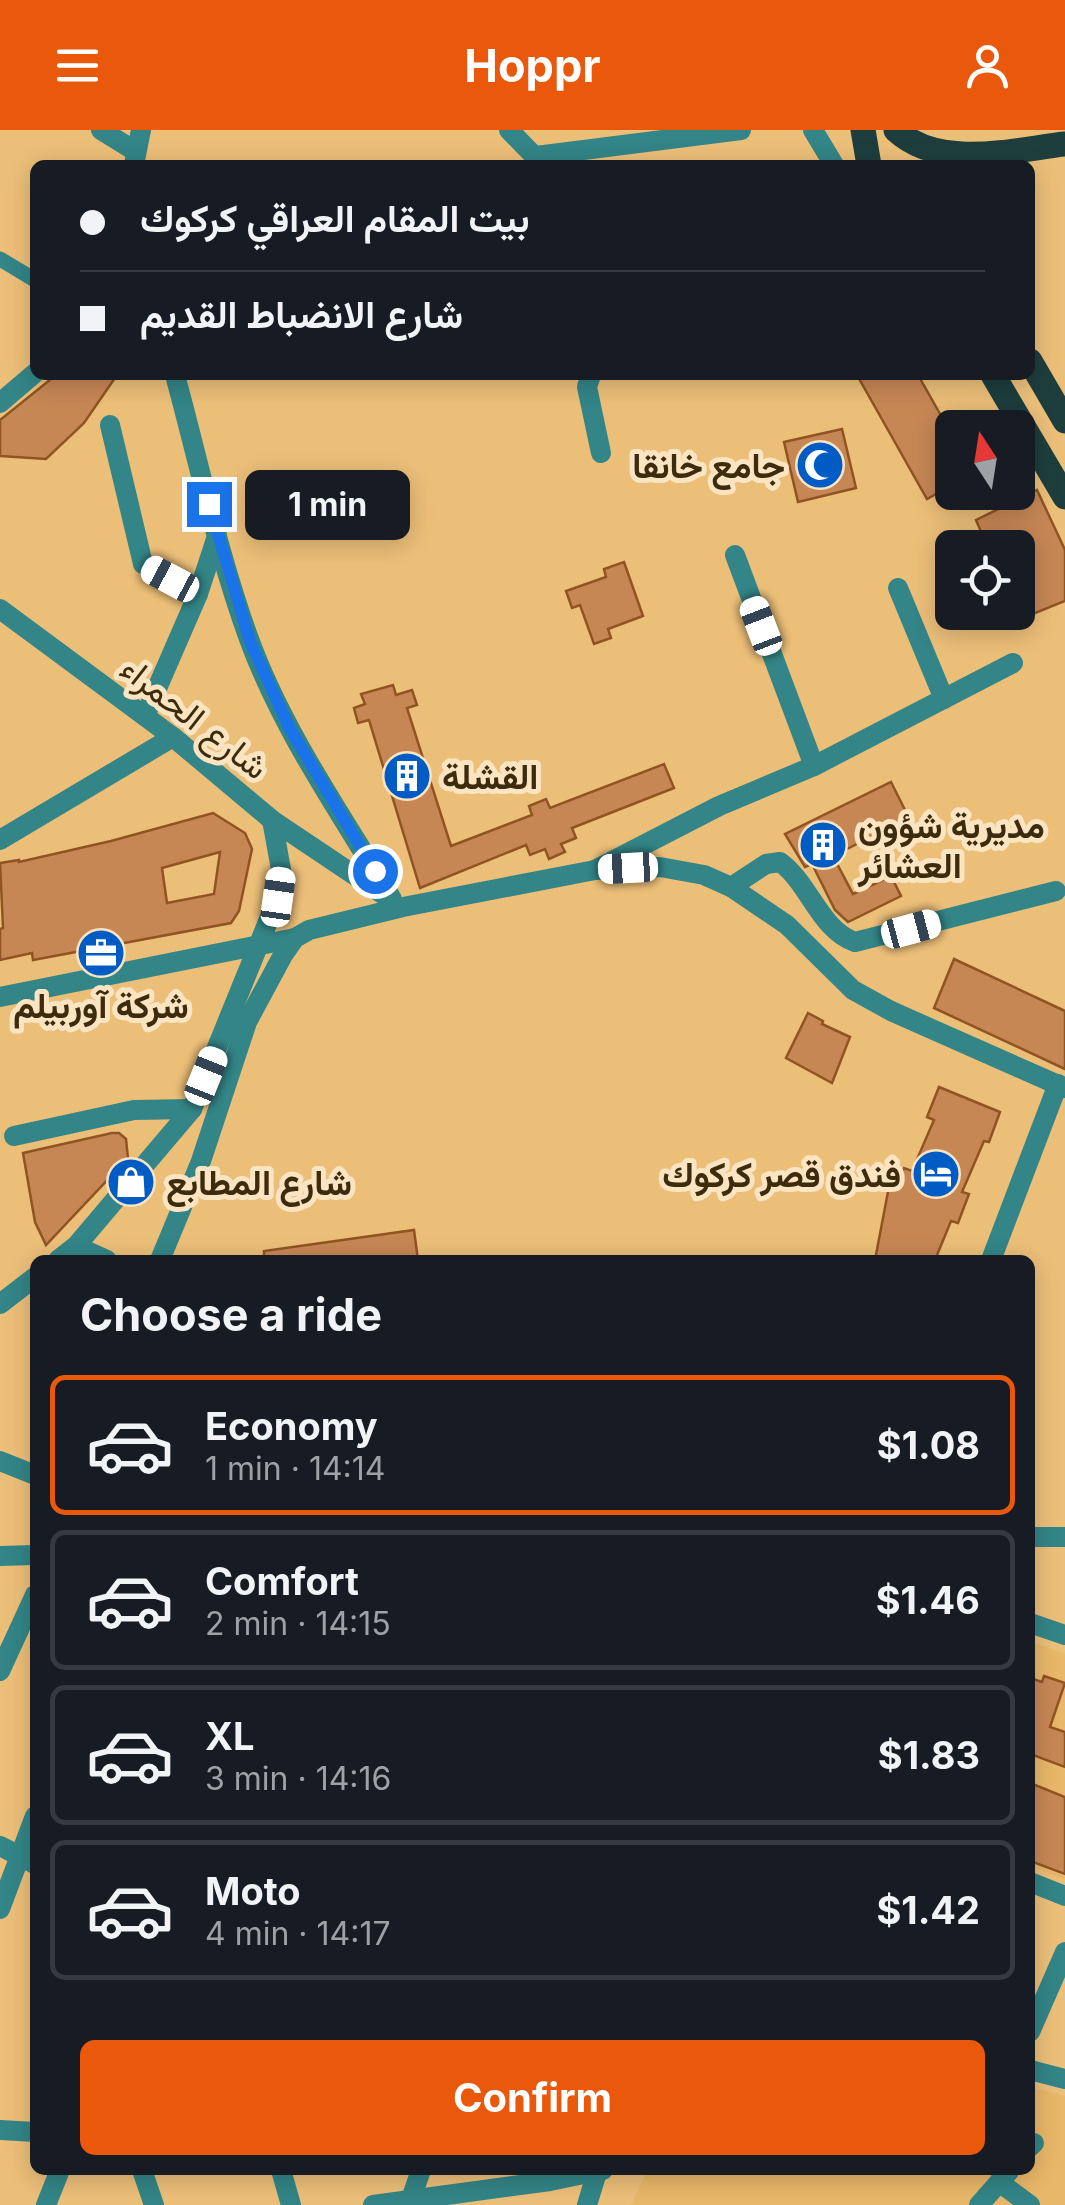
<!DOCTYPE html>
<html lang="en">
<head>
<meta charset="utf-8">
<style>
  body { margin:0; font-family:Inter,Vazirmatn,sans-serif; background:#20242c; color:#f1f3f6; height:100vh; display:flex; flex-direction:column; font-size:38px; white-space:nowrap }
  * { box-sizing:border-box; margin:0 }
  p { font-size:32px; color:#9ea1a6 }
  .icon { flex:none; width:55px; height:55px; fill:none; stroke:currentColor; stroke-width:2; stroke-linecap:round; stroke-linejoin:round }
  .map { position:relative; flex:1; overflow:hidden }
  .drawer { position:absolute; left:30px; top:1125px; width:1005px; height:920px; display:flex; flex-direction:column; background:#171b24; border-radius:15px; box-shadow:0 5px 25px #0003 }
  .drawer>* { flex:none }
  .banner { position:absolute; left:30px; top:30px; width:1005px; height:220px; border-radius:15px; box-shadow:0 5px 25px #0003; display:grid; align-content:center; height:220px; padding:0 50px; background:#171b24 }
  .needle { width:65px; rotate:348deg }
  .fabs { position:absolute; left:935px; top:280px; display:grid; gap:20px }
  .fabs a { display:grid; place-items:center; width:100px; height:100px; border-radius:15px; background:#171b24; box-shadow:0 5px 25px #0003; font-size:50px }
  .end { position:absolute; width:45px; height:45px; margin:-22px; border:12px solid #1a73e8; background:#fff; box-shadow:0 0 0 5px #fff }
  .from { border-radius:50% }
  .bubble { position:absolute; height:70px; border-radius:15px; background:#171b24; box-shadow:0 5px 25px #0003; font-size:32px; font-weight:700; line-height:70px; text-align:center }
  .car { position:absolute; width:30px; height:60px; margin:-30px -15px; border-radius:12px; box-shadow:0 0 8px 2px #0007; background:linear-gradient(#fff 24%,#345 0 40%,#fff 0 76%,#345 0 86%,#fff 0) }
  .banner b { display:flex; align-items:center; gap:35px; height:95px; font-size:38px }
  .banner b+b { border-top:2px solid #363941 }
  .banner i { width:25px; height:25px; background:#f1f3f6 }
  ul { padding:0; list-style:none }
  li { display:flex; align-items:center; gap:30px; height:140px; margin:0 20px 15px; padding:0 30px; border:5px solid #363941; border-radius:15px }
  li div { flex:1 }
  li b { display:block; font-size:38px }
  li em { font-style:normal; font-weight:700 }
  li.selected { border-color:#ea580c }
  li>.icon { width:90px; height:90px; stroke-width:1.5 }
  h2 { padding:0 50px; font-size:45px; line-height:120px }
  .button { display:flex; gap:20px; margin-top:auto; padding:20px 50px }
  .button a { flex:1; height:115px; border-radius:15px; background:#ea580c; color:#fff; font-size:40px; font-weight:700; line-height:115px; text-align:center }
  header { display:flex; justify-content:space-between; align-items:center; height:130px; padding:0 50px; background:#ea580c; color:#fff; font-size:45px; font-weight:700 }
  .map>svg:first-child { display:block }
  .built { fill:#e9b769 }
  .building { fill:#c78755; stroke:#905422; stroke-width:2.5; fill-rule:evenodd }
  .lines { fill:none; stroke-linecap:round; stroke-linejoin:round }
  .pedestrian { stroke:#338587; stroke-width:15 }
  .minor { stroke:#338587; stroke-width:20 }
  .tertiary { stroke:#338587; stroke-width:20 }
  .primary { stroke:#1e3e3e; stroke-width:25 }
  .route { stroke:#1a73e8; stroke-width:12 }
  .labels { text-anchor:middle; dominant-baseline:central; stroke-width:10; stroke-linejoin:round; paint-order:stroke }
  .poi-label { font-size:35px; font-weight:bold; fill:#3d2b0d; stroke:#fbe4c2; text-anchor:start }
  .street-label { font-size:35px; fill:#3d2b0d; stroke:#fbe4c2 }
</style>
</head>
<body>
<header><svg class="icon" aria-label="menu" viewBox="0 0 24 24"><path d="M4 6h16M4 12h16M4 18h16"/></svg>Hoppr<svg class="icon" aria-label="person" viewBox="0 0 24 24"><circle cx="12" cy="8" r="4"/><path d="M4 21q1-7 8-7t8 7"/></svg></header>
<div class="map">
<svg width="1065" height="2075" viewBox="0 0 1065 2075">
  <rect width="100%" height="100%" fill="#ecbf79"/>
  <!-- built -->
  <g class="built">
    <path d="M1030 1511 1065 1524V1750L1030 1736Z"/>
    <path d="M1030 1957 1065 1966V2075H631L647 2042 656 2040H1030Z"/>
  </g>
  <!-- building -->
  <g class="building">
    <path d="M56 245H117L84 293 46 329 0 326V290Z"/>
    <path d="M857 245H918L952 305V355L927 369Z"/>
    <path d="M842 299 856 358 798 372 784 312Z"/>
    <path d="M1037 360 1065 420V471L1018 490V418H988L976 390Z"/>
    <path d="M624 432 643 486 608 499 611 508 594 514 580 475 572 478 566 461 606 447 604 439Z"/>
    <path d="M393 555 396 565 412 560 417 575 407 578 451 716 532 685 529 676 546 669 550 678 664 634 674 658 572 698 576 708 561 714 565 722 549 729 545 719 530 725 526 715 420 758 369 590 358 593 354 578 365 574 361 564Z"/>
    <path d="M891 652 909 688 833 726 853 764 891 746 901 766 848 792 835 780 812 734 805 737 785 704Z"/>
    <path d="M213 683 245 703 252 719 239 781 231 793 33 830 32 823 0 830V799L3 798 0 733 19 730V732L111 711ZM220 722 214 764 167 773 162 738Z"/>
    <path d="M954 829 1065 881V939L934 878Z"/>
    <path d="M808 883 823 891 822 894 850 907 832 953 786 928Z"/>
    <path d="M939 957 1000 982 989 1012 984 1011 962 1062 969 1064 958 1093 951 1091 935 1130H875L891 1046 899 1050 904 1038 912 1041 934 990 927 987Z"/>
    <path d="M112 1003H119L126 1009 128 1028 46 1115 35 1092 23 1023Z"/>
    <path d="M414 1100 418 1130H264V1121Z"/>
    <path d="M1044 1546 1065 1553 1050 1597 1065 1602V1637L1030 1624V1548L1042 1552Z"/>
    <path d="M1030 1653 1065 1667V1744L1030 1731Z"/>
  </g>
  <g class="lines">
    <!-- pedestrian -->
    <path class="pedestrian" d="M0 129 35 150"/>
    <!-- minor -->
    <g class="minor">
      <path d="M101 0 135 21"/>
      <path d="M509 0 542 34"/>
      <path d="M536 26 741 0"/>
      <path d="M591 245 587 257 601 323"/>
      <path d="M0 273 35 243"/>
      <path d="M110 295 143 434 198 464"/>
      <path d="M735 425 814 636"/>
      <path d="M898 458 944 569"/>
      <path d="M145 586 198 464 217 406"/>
      <path d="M0 710 173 607"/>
      <path d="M595 740 719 676 814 636 1013 533"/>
      <path d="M731 757 766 734 780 732C810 754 820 800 855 812L1056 761"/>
      <path d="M0 867 295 808"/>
      <path d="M14 1006 134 980 192 979"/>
      <path d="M76 1116 107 1130"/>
      <path d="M991 1130 1058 954"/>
      <path d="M0 1331 35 1345"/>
      <path d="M1030 1493 1065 1505"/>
      <path d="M0 1541 35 1465"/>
      <path d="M0 1716 35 1734"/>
      <path d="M1030 1752 1065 1766"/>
      <path d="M0 1779 35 1686"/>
      <path d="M1030 1902 1065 1822"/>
      <path d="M1030 1940 1065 1949"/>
      <path d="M0 2000 35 2002"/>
      <path d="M1030 2017 1034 2013"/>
      <path d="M142 2040 154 2075"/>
      <path d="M281 2040 291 2075"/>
      <path d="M999 2052 1030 2075"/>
      <path d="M411 2069 421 2040"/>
      <path d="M46 2075 60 2040"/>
      <path d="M373 2075 550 2051 603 2040"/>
      <path d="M587 2075 597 2042"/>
      <path d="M979 2075 1010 2040"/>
    </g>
    <!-- tertiary -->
    <g class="tertiary">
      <path d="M813 0 834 35"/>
      <path d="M134 35 141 0"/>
      <path d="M175 245C199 333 218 424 249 509 283 602 342 685 392 769"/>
      <path d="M0 479 173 607 272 690 384 765"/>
      <path d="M58 1130 76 1116 192 979 278 767 282 745 272 690"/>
      <path d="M160 1130 201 1031 247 892 283 825 295 808 309 800 403 777 595 740 660 737 704 745 731 757 787 795 853 860 891 881 1065 958"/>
      <path d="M0 1174 35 1147"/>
      <path d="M1030 1407H1065"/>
      <path d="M0 1426 35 1425"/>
    </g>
    <!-- primary -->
    <g class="primary">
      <path d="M863 0 869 35"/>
      <path d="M896 0C939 40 1012 20 1065 14"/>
      <path d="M1030 231 1065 291"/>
      <path d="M993 245 1065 367"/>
    </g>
  </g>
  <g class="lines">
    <!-- route -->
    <path class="route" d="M209 374 250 511 289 597 375 741"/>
  </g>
  <!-- icons -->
  <defs>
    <g id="mosque-disc" transform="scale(2.5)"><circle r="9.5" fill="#005cc5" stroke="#fbe4c2"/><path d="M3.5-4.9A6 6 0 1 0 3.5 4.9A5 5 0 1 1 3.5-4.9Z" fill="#fff"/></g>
    <g id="building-disc" transform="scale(2.5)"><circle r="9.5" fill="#005cc5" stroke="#fbe4c2"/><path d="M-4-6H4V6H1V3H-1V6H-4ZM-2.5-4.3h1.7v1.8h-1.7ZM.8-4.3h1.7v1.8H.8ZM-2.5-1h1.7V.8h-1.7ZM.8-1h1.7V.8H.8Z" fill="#fff"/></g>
    <g id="office-disc" transform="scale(2.5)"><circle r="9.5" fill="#005cc5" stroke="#fbe4c2"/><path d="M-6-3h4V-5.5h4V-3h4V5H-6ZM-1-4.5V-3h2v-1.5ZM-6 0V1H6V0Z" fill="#fff"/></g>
    <g id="hotel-disc" transform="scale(2.5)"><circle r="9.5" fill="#005cc5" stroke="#fbe4c2"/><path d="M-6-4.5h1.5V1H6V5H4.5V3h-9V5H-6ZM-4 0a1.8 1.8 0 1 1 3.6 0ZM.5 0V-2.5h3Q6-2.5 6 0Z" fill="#fff"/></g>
    <g id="shop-disc" transform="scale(2.5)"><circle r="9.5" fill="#005cc5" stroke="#fbe4c2"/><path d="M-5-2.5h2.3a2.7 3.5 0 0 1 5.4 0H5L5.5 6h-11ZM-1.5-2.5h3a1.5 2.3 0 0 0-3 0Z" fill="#fff"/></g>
  </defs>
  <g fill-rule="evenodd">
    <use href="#mosque-disc" x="820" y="335"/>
    <use href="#building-disc" x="407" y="646"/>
    <use href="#building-disc" x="823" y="715"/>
    <use href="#office-disc" x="101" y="823"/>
    <use href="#hotel-disc" x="936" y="1044"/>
    <use href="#shop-disc" x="131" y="1052"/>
  </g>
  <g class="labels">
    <!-- poi labels -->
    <g class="poi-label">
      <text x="785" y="335" text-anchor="end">جامع خانقا</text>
      <text x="442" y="646">القشلة</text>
      <text x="858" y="695">مديرية شؤون<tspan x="858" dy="40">العشائر</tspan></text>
      <text x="101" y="875" text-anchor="middle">شركة آوربيلم</text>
      <text x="901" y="1044" text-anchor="end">فندق قصر كركوك</text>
      <text x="166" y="1052">شارع المطابع</text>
    </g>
    <!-- street labels -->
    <g class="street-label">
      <text transform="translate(195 587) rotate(38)">شارع الحمراء</text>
    </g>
  </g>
</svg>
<div class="fabs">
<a><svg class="needle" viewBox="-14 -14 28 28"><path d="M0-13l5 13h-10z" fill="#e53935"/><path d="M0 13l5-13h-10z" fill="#9ea1a6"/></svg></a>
<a><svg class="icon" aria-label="locate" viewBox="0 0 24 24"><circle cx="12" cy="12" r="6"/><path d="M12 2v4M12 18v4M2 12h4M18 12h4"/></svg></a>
</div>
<i class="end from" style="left:375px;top:741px"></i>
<i class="end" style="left:209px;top:374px"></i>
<div class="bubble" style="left:245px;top:340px;width:165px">1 min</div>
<i class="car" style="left:170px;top:449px;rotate:298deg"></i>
<i class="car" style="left:761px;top:496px;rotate:339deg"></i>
<i class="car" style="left:628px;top:738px;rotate:267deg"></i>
<i class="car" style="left:278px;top:767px;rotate:8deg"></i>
<i class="car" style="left:911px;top:799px;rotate:75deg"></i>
<i class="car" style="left:206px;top:946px;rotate:22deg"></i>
<div class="banner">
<b><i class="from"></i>بيت المقام العراقي كركوك</b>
<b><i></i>شارع الانضباط القديم</b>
</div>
<section class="drawer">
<h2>Choose a ride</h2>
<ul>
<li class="selected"><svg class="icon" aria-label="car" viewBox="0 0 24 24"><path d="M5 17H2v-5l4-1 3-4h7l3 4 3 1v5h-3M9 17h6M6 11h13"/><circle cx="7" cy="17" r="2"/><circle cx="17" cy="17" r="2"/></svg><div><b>Economy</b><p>1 min · 14:14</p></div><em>$1.08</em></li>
<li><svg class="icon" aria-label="car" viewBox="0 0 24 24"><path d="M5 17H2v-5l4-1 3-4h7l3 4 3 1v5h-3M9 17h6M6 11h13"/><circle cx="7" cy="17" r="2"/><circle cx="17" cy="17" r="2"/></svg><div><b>Comfort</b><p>2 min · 14:15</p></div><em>$1.46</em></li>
<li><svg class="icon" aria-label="car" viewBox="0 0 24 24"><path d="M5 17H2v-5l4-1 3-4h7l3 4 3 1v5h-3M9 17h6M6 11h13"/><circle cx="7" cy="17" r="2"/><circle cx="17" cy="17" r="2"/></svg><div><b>XL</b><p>3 min · 14:16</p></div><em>$1.83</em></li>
<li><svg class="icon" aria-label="car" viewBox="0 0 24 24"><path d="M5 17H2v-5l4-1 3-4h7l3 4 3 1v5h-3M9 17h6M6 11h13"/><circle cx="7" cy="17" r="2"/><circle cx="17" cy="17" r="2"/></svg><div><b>Moto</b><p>4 min · 14:17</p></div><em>$1.42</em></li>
</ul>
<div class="button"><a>Confirm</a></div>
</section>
</div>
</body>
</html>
